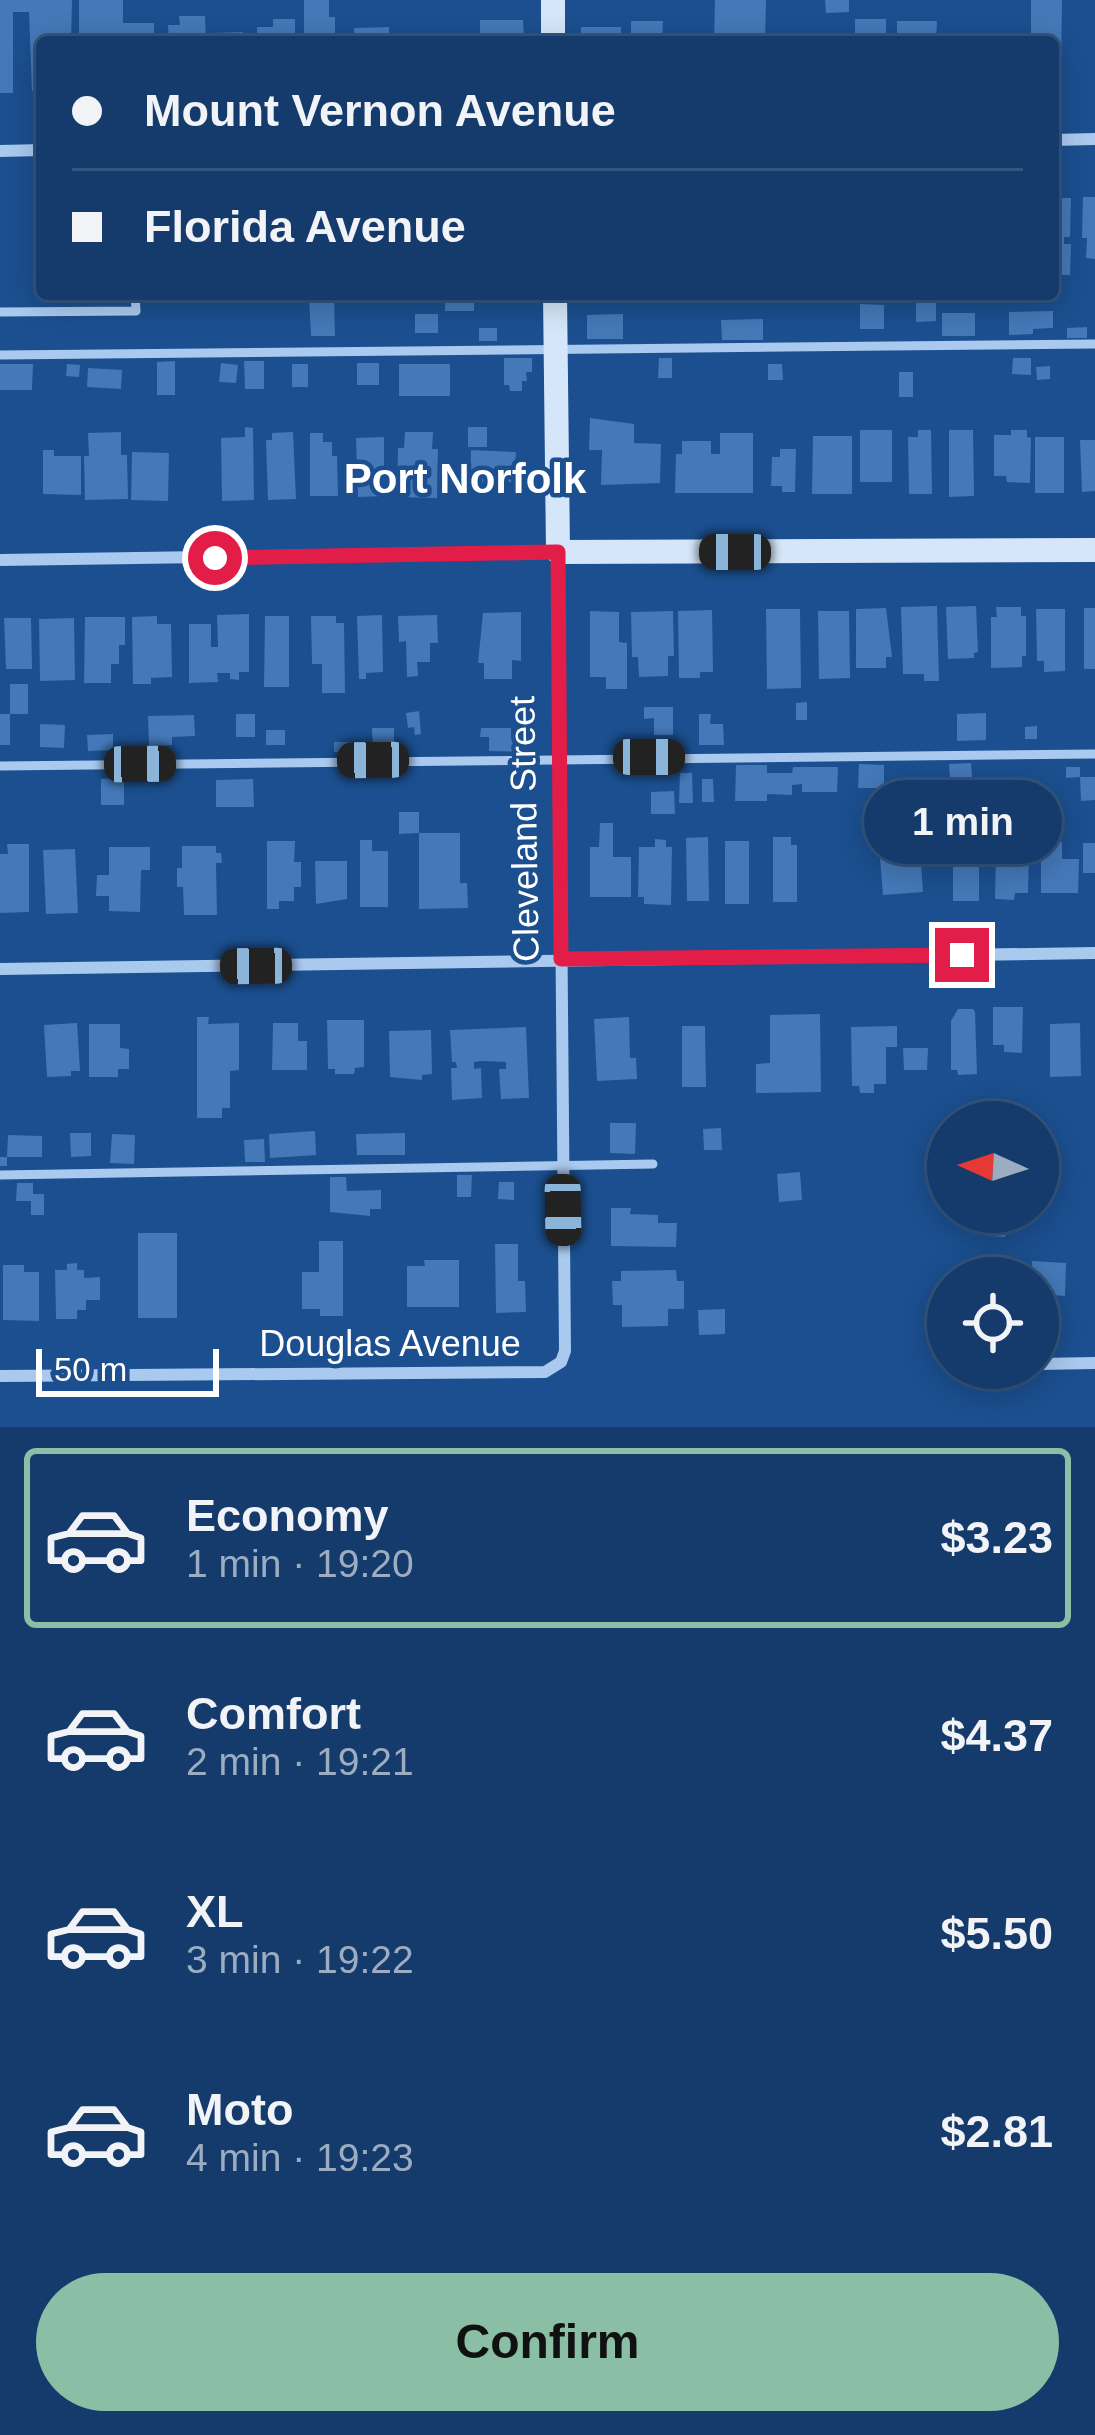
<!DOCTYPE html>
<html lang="en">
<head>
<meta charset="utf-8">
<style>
  body { margin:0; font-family:Arial,sans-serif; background:#214673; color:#f1f3f6; height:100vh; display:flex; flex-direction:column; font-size:45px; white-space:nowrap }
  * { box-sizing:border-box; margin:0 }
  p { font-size:39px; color:#9dadc1 }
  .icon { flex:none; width:66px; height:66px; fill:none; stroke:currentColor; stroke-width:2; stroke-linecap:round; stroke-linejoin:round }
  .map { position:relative; height:1427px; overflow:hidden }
  .side { display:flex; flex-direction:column; background:#143b6b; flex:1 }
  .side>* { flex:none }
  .top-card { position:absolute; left:36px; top:36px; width:1023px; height:264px; border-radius:12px; box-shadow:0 6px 30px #0003,0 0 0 3px #33557e; display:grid; align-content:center; height:264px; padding:0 36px; background:#143b6b }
  .needle { width:78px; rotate:273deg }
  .tools { position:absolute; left:927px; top:1101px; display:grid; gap:24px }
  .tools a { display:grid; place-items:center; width:132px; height:132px; border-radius:50%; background:#143b6b; box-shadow:0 6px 30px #0003,0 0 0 3px #33557e; font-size:60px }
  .scale { position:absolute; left:36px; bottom:30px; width:183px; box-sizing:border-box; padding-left:12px; border:6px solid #fff; border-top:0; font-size:33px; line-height:42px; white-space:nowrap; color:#fff; -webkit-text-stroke:9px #1b4f8f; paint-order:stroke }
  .end { position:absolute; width:54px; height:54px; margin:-27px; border:15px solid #e11d48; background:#fff; box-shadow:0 0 0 6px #fff }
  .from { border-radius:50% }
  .bubble { position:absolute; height:84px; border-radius:42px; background:#143b6b; box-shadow:0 6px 30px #0003,0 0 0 3px #33557e; font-size:39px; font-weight:600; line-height:84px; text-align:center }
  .car { position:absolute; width:36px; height:72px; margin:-36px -18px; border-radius:15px; box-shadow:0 0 9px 3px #0007; background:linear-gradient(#222 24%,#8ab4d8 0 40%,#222 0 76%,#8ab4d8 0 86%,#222 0) }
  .top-card b { display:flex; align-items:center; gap:42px; height:114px; font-size:45px }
  .top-card b+b { border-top:3px solid #33557e }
  .top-card i { width:30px; height:30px; background:#f1f3f6 }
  ul { padding:21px 0 0; list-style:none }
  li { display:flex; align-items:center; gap:36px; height:180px; margin:0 24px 18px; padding:0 12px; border:6px solid transparent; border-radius:12px }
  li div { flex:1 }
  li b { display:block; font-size:45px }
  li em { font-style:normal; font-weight:600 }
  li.active { border-color:#8abfa5 }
  li>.icon { width:108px; height:108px; stroke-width:1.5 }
  .cta { display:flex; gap:24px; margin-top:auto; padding:24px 36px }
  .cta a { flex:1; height:138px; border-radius:72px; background:#8abfa5; color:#111; font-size:48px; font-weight:600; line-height:138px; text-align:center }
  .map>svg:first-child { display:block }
  .building { fill:#4478b7 }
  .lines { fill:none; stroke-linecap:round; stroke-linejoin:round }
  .lane { stroke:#a9c9ee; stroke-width:9 }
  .street { stroke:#a9c9ee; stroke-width:12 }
  .secondary { stroke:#d6e6fa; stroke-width:24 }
  .route { stroke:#e11d48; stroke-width:15 }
  .labels { text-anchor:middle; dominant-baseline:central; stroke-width:9; stroke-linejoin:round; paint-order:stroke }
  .street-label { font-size:36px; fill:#fff; stroke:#1b4f8f }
  .quarter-label { font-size:42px; font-weight:bold; fill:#fff; stroke:#1b4f8f }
</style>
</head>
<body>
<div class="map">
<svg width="1095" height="1427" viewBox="0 0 1095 1427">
  <rect width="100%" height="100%" fill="#1b4f8f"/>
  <!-- building -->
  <g class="building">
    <path d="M0 0H72L71 42H42V91H32L29 12H13V93H0Z"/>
    <path d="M79 0H123V23H154V33H163V42H79Z"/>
    <path d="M304 0H329V17H335V42H304Z"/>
    <path d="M715 0H766L765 42H714Z"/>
    <path d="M825 0H849V12L826 13Z"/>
    <path d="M1031 0H1062L1061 81H1053V42H1031Z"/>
    <path d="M179 16H205L206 42H169L168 25H180Z"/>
    <path d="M273 19H295V42H257V27H273Z"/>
    <rect x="855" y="19" width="31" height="23"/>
    <path d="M480 20H523L524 42H480Z"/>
    <path d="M631 21H663L662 42H631Z"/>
    <path d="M897 21H937L936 42H897Z"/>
    <path d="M389 27V42H355L354 28Z"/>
    <rect x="581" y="27" width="40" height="15"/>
    <path d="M243 32V42H212V33Z"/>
    <path d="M426 33V42H393V34Z"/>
    <path d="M463 33V42H438V34Z"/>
    <rect x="976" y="34" width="18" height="8"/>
    <path d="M1083 197H1095V259L1086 258 1087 238H1082Z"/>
    <path d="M1053 198H1071L1070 237H1064V244H1071L1070 275H1053Z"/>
    <rect x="445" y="294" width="29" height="17"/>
    <path d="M936 296V321L916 322V297Z"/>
    <path d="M309 297H334L335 336H311Z"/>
    <path d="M860 304 884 305V329H860Z"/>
    <path d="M1053 311V328L1033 329V334L1009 335V312Z"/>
    <rect x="942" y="313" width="33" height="23"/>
    <rect x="415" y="314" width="23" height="19"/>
    <path d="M623 314V339H587V315Z"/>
    <path d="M763 319V340H722L721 320Z"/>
    <path d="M1087 327V338H1067V328Z"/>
    <rect x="479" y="328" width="18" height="13"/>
    <path d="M504 358H532V372H526L527 381H522V391H510L509 385H504Z"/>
    <path d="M659 358H672V378H658Z"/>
    <path d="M1013 358H1031V375L1012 374Z"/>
    <path d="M175 361V395H157V362Z"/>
    <path d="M244 361H264V389H245Z"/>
    <path d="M221 363 238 365 236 383 219 382Z"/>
    <rect x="357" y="363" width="22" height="22"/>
    <path d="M0 364H33L32 390H0Z"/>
    <path d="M67 364 80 365 79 377 66 376Z"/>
    <rect x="292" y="364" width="16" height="23"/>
    <rect x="399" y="364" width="51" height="32"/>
    <path d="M768 364H782L783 380H768Z"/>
    <path d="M1050 366V379L1037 380 1036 367Z"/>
    <path d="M88 368 122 370 121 389 87 387Z"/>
    <rect x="899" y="372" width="14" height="25"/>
    <path d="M590 418 634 424V443L661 444 660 483 601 485 602 450H589Z"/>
    <path d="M245 427 253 428 254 500 222 501 221 438 245 437Z"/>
    <rect x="468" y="427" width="19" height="20"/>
    <rect x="860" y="430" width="32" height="52"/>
    <path d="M918 430H931L932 494H909L908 437H918Z"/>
    <path d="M949 430H973L974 496 949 497Z"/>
    <path d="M1011 430H1027V437L1031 438 1030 483 1007 482 1006 476H994V435H1011Z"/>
    <path d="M121 432V455H127L128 499 85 500 84 456H89L88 433Z"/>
    <path d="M293 432 296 499 268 500 266 440H272V433Z"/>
    <path d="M405 432H433L432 449H438L437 498 397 497 398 448H404Z"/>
    <path d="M310 433H323V442H332V456H337L338 496H310Z"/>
    <path d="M720 433H753V493H675L676 454H682V441H711V454H720Z"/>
    <path d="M813 436H852V494H812Z"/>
    <path d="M384 437V496L358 497 356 438Z"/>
    <rect x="1035" y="437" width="29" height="56"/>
    <path d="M1080 440H1095V491L1082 492Z"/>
    <path d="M780 449H796L795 492H782V486H771L772 457H780Z"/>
    <path d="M43 450H54V456H81V495L43 494Z"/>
    <path d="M471 450 516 452 515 466H525L524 482H505L504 491H495V483L470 482Z"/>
    <path d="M132 452 169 453 168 501 131 500Z"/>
    <path d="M937 606 939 681H924V674H903L901 607Z"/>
    <path d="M976 606 978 652 974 653V658L948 659 946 607Z"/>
    <path d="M996 607H1021V616H1026V656H1022V667L991 668V617H997Z"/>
    <path d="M886 608 892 657H886V668H856V609Z"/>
    <rect x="1084" y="608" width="11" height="61"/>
    <path d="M766 609H800L801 688 767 689Z"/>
    <path d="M1036 609H1065V671L1044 672V661H1037Z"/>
    <path d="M712 610 713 672H700V678H679L678 611Z"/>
    <path d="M590 611 619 612V642L627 643V689H606V677H590Z"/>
    <path d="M673 611 674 656H668V676L639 677 638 657H632L631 612Z"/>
    <path d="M818 611H849L850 678 819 679Z"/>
    <path d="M521 612V661L512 660V679H484V663H478L483 613Z"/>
    <path d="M249 614V672H239V680L230 679V673H217L218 682 189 683V624H211V647H218L217 615Z"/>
    <path d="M382 615 383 672 366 673V679H359L357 616Z"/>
    <path d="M437 615 438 643H430V662H417L418 676 407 677 406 641 399 642 398 616Z"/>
    <path d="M157 616V624H171L172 677 151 678V684H133L132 617Z"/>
    <path d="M265 616H289V687H264Z"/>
    <path d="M311 616H336V623H344L345 693H322V664H312Z"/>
    <path d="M85 617H125V645H119V664H111V683H84Z"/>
    <path d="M4 618H31L32 669H6Z"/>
    <path d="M74 618 75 680 40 681 39 619Z"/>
    <path d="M10 684H28V714H10V745H0V714H10Z"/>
    <path d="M807 702V720H796V703Z"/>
    <path d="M644 707H673V735H654V718L644 719Z"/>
    <path d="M419 711 421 734 415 735 414 727 408 728 406 713Z"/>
    <path d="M986 713V740L957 741V714Z"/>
    <rect x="236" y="714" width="19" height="23"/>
    <path d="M699 714H711L710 724H723L724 745H699Z"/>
    <path d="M194 715 195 736 172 737V745L149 746 148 716Z"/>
    <path d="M40 724 65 725 64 748 40 747Z"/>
    <path d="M1037 726V739H1025V727Z"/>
    <path d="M372 728H394V749L373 750Z"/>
    <path d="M481 728H511V738H532V752L489 751V737H480Z"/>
    <rect x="266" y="730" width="19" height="15"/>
    <path d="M113 734V750L88 751 87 735Z"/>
    <path d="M334 742H352L351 753 334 752Z"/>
    <path d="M971 763 972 777H950L949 764Z"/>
    <path d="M859 764 884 765V788H858Z"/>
    <path d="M736 765H767V773H792L793 767H838L837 792H802V784L792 785V795L767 794V801H735Z"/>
    <path d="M1066 767H1080V777H1095V800L1081 801 1080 777 1066 778Z"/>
    <path d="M680 773H692L693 803H679Z"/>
    <path d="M124 778V805H101V779Z"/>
    <path d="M253 779 254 807H216V780Z"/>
    <path d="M702 779H713L714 802H702Z"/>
    <path d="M674 791 675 814H651V792Z"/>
    <path d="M994 800 1012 802 1010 829 992 828Z"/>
    <path d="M399 812H419V833L399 834Z"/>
    <path d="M600 823H613V857H631V897H590V847H599Z"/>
    <path d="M419 833H460V883H467L468 908 419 909Z"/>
    <path d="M708 837 709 901H687L686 838Z"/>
    <path d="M773 837H791V845H797V902H773Z"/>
    <path d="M655 839 666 840V847H672L671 905 644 904V897H638L639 847H655Z"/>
    <path d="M360 840H372V851H388V907H360Z"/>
    <path d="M267 841H295L294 862H301V887H294V901H279V909H267Z"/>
    <rect x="725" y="841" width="24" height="63"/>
    <path d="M1041 842H1062V859H1079L1078 893H1041Z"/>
    <rect x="1083" y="843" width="12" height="30"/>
    <path d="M7 844H29V912L0 913V854H8Z"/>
    <rect x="953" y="844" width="26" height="57"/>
    <path d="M182 846H216V853H221L222 863H216L217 915H184L183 887H177V868H182Z"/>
    <path d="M109 847H150V870H141L140 912 109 911V896H96L97 875H109Z"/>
    <path d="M75 849 78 913 46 914 43 850Z"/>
    <path d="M996 850 1029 851 1028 893H1015L1014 900 995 899Z"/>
    <path d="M912 856V863H921L923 892 883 895 880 858Z"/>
    <path d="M315 861H347V899L316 904Z"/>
    <path d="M993 1007H1023L1022 1053 1004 1052V1045H993Z"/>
    <path d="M958 1009H973L975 1012 977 1074 958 1075 957 1070H951V1021Z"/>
    <path d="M820 1014 821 1092 756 1093V1064L770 1063V1015Z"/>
    <path d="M197 1017H209L208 1024 239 1023V1070L230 1071V1108H222V1118H197Z"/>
    <path d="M629 1017 630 1058H636L637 1079 597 1081 594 1019Z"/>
    <path d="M327 1020H364V1067L355 1068 354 1074H335V1069H328Z"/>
    <path d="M77 1023 80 1071H71V1076L47 1077 44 1025Z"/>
    <path d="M273 1023H298V1041H307V1070H272Z"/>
    <path d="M1080 1023 1081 1076 1050 1077V1024Z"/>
    <path d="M89 1024H120V1048L129 1049V1069H118V1077H89Z"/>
    <path d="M682 1026H705L706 1087H682Z"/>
    <path d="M897 1026V1047H886V1084H874V1093H860L859 1086H852L851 1027Z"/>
    <path d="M526 1027 529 1098 501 1099 499 1069H506V1062L482 1061 474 1062V1069L481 1068 482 1098 452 1100 451 1068H457L456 1062H452L450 1030Z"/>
    <path d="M431 1030 432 1074 422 1075V1080L390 1077 389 1031Z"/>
    <path d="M903 1048H928L927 1070H904Z"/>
    <path d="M610 1123H636L635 1154 610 1153Z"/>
    <path d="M721 1128 722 1150H704L703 1129Z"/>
    <path d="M315 1131 316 1155 270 1158 269 1134Z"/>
    <path d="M70 1133H91V1156L71 1157Z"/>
    <path d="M405 1133V1155H357L356 1134Z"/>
    <path d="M112 1134 135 1135 134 1164 110 1163Z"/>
    <path d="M8 1135 42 1136V1157H7V1166H0V1157H7Z"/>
    <path d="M264 1139 265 1162H245L244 1140Z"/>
    <path d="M800 1172 802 1200 779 1202 777 1174Z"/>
    <path d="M457 1175H472L471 1197H457Z"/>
    <path d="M330 1177H346L347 1191 381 1190V1209H370V1216L330 1212Z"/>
    <path d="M499 1182H514V1200L498 1199Z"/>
    <path d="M17 1183H33V1194H44V1215H31V1201H16Z"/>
    <path d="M611 1208H631L630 1214 658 1215V1223H677L676 1247 611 1246Z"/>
    <path d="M990 1221 1006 1222 1005 1237 989 1236Z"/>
    <rect x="138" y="1233" width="39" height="85"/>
    <path d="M319 1241H343V1316H320V1309H302V1272H319Z"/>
    <path d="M495 1244H518V1281H525L526 1312 496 1313Z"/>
    <path d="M424 1260H459V1307H407V1266H425Z"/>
    <path d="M1032 1261 1066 1263 1065 1296 1038 1294V1278H1031Z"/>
    <path d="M77 1263V1270H84V1278L100 1277V1300H86V1310H77V1319H56L55 1270H67V1264Z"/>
    <path d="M3 1265H24V1272H39V1321L3 1320Z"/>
    <path d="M999 1268 1000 1278H951V1270Z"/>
    <path d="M676 1270 677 1281H684V1309H668V1326L622 1327V1305H613L612 1281H621V1271Z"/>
    <path d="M725 1309V1334L699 1335 698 1310Z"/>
  </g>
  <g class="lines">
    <!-- lane -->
    <g class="lane">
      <path d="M0 312 136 311 135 294"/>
      <path d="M0 355 1095 344"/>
      <path d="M0 766 1095 754"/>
      <path d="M0 1175 653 1164"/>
    </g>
    <!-- street -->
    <g class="street">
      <path d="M1053 140 1095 139"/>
      <path d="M0 151 42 150"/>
      <path d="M0 560 558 552 565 1351 561 1362 545 1372 0 1376"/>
      <path d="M0 969 1095 953"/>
      <path d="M1038 1364 1095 1363"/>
    </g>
    <!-- secondary -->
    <g class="secondary">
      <path d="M553 0V42"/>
      <path d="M555 294 558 552 1095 550"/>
    </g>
  </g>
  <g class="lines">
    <!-- route -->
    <path class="route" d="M215 558 558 552 561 959 962 955"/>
  </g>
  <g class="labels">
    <!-- street labels -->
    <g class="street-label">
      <text transform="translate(524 829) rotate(-91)">Cleveland Street</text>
      <text x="390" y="1343">Douglas Avenue</text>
    </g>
    <!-- quarter labels -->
    <g class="quarter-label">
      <text x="465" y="478">Port Norfolk</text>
    </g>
  </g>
</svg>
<div class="tools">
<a><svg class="needle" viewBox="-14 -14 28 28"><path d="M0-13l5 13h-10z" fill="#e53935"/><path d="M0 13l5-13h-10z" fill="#9dadc1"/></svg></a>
<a><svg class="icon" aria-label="locate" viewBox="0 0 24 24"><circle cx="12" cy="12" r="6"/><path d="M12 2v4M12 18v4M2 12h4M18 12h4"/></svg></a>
</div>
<div class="scale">50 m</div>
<i class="end from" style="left:215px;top:558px"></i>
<i class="end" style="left:962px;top:955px"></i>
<div class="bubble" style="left:864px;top:780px;width:198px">1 min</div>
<i class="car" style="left:735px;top:552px;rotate:270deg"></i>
<i class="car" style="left:649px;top:757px;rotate:90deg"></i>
<i class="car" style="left:373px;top:760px;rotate:269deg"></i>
<i class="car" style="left:140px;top:764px;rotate:89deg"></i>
<i class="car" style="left:256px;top:966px;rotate:269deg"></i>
<i class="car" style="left:563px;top:1210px;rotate:179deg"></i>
<div class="top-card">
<b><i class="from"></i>Mount Vernon Avenue</b>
<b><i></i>Florida Avenue</b>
</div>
</div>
<section class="side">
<ul>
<li class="active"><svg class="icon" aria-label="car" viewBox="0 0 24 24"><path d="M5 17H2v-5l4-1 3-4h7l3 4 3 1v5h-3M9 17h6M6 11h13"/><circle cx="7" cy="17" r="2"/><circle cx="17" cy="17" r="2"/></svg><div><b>Economy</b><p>1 min · 19:20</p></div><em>$3.23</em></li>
<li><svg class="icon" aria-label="car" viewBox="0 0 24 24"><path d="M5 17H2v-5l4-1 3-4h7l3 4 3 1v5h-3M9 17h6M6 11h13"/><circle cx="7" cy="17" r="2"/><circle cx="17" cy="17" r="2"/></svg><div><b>Comfort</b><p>2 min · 19:21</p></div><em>$4.37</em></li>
<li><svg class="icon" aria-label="car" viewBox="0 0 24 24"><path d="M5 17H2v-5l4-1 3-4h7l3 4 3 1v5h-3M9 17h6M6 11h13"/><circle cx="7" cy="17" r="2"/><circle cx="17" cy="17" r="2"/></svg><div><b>XL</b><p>3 min · 19:22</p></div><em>$5.50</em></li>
<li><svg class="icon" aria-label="car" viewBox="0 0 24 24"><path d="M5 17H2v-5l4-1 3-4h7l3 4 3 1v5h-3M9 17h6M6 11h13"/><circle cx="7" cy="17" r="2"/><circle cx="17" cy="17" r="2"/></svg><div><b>Moto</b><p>4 min · 19:23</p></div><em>$2.81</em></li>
</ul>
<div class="cta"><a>Confirm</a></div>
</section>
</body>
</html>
